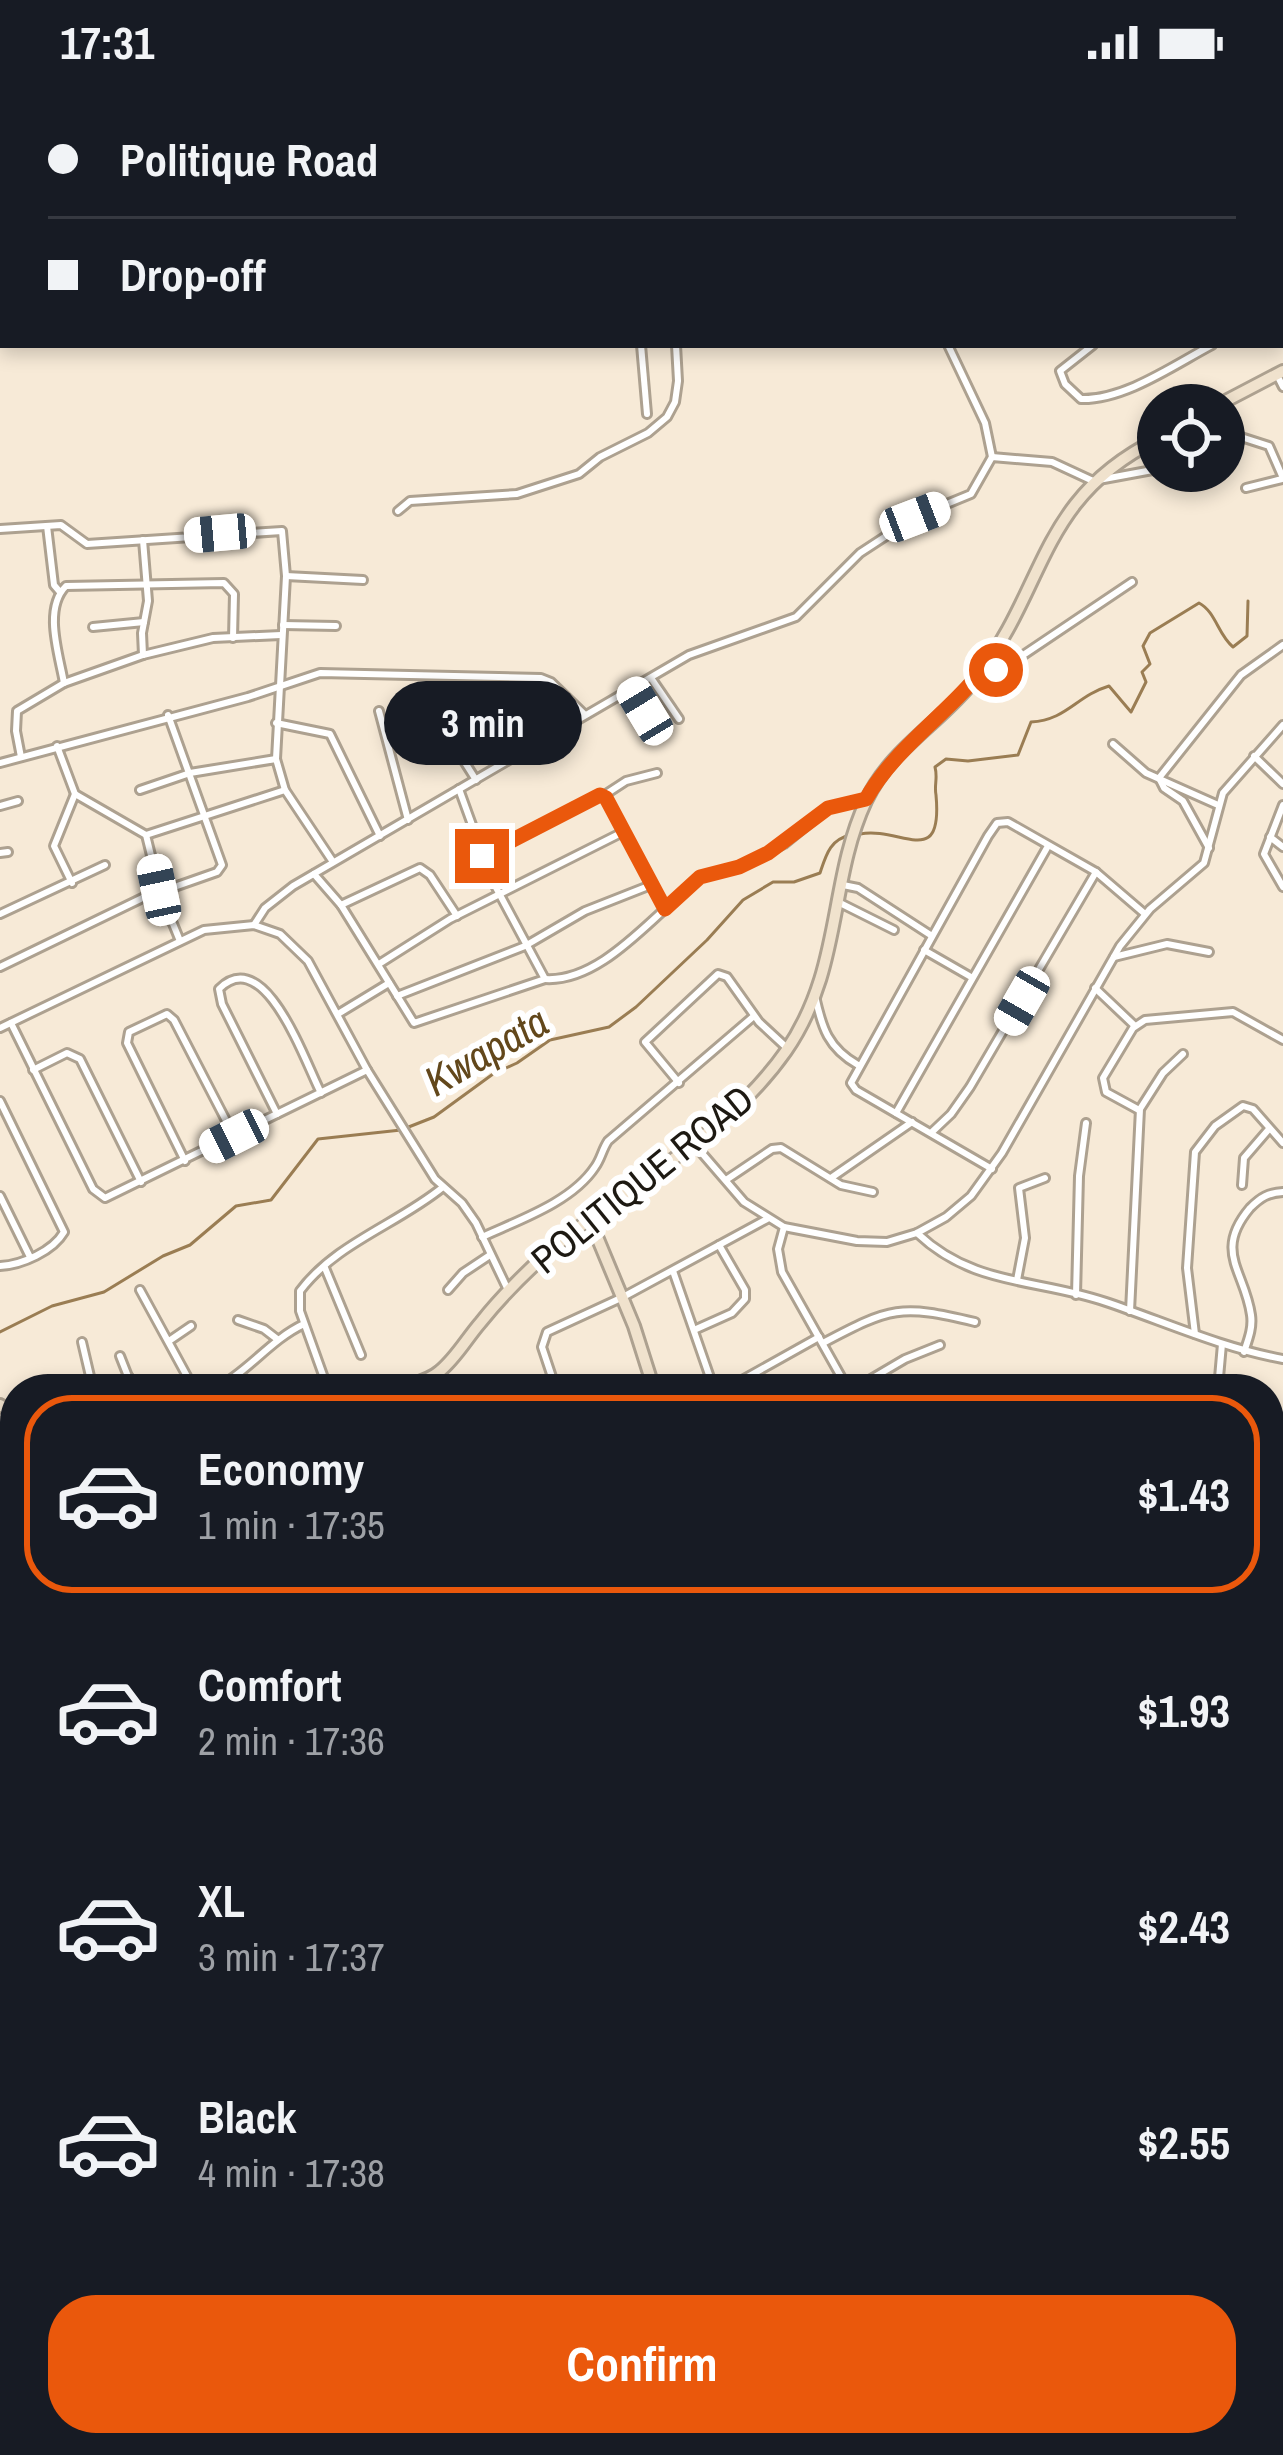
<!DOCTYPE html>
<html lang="en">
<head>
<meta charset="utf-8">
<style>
  body { margin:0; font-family:"Archivo Narrow",sans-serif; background:#20242c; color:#f1f3f6; height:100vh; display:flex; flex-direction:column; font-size:45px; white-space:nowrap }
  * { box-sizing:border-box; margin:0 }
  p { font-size:39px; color:#9ea1a6 }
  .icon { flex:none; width:66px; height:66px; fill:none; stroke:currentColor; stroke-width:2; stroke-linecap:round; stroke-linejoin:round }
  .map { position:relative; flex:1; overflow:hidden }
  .details { position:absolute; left:0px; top:1290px; width:1284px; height:1083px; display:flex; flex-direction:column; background:#171b24; border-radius:48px 48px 0 0; box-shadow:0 6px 18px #0003 }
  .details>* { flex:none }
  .guide { position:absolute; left:0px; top:0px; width:1284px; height:264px; box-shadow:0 6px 18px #0003; display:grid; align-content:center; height:264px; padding:0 48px; background:#171b24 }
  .fabs { position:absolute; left:1137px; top:300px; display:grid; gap:24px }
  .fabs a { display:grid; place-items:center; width:108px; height:108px; border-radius:50%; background:#171b24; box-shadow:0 6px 18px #0003; font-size:60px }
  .end { position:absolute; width:54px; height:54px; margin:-27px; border:15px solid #ea580c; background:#fff; box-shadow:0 0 0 6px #fff }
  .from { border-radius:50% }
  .bubble { position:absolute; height:84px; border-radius:42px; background:#171b24; box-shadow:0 6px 18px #0003; font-size:39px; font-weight:800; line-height:84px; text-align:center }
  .car { position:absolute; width:36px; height:72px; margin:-36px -18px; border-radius:15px; box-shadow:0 0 9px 3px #0007; background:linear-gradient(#fff 24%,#345 0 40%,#fff 0 76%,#345 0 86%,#fff 0) }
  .guide b { display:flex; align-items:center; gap:42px; height:114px; font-size:45px }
  .guide b+b { border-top:3px solid #363941 }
  .guide i { width:30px; height:30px; background:#f1f3f6 }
  ul { padding:21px 0 0; list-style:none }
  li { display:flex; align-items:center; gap:36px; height:198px; margin:0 24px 18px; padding:0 24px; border:6px solid transparent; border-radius:48px }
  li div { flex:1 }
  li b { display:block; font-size:45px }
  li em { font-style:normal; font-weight:800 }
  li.on { border-color:#ea580c }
  li>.icon { width:108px; height:108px; stroke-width:1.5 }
  .cta { display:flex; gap:24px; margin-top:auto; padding:24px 48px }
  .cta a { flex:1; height:138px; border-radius:48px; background:#ea580c; color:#fff; font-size:48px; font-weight:800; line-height:138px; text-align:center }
  .status { display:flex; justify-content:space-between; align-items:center; height:84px; padding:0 60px; background:#171b24; direction:ltr }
  .status svg { height:33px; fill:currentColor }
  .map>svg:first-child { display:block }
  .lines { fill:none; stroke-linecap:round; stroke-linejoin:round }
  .stream { stroke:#9a7d53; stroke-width:3 }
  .street-casing { stroke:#ada190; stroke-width:12 }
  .secondary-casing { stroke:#ada190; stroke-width:16 }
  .street { stroke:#fff; stroke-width:6 }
  .secondary { stroke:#f0e2cd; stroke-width:10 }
  .rail-casing { stroke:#81796c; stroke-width:8 }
  .rail { stroke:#fff; stroke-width:3; stroke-dasharray:9; stroke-linecap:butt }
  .route { stroke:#ea580c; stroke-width:15 }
  .labels { text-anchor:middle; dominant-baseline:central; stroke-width:12; stroke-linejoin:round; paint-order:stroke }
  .street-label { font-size:39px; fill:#1d1912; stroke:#fff }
  .water-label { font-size:42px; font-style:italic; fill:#62471b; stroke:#fff }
</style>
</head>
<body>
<div class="status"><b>17:31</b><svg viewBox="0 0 49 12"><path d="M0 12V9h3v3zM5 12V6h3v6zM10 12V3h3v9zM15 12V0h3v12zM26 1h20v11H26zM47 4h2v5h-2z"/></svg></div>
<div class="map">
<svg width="1283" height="2371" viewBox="0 0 1283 2371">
  <rect width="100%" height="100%" fill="#f7ead7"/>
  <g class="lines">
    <!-- stream -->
    <g class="stream">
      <path d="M860 750C901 742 943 787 936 711 934 701 938 694 935 683L946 675 968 677 1018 671 1031 638C1067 636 1076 612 1109 602L1131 628 1146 598 1142 588 1150 580 1143 562 1150 549 1199 519C1216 528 1218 551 1233 563L1247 552 1248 517"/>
      <path d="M0 1248 52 1222 104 1208 163 1172 190 1161 236 1122 271 1116 318 1055 401 1046 434 1033 493 990 517 979 550 956 609 943 636 923 707 856 743 816 773 798H794L820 789C826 771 830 755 851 751"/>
    </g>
    <!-- street casing -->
    <g class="street-casing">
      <g id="street">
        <path d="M420 0 423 3"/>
        <path d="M599 0 601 3"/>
        <path d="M666 0 667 3"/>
        <path d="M1215 0 1216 3"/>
        <path d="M498 3 500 0"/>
        <path d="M936 3 939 0"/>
        <path d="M1021 3 1024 0"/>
        <path d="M1221 3 1230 0"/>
        <path d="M1281 45 1283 44"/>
        <path d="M1281 96 1283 97"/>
        <path d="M1281 170 1283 169"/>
        <path d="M1281 232 1283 231"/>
        <path d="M641 261 647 330"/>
        <path d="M948 261 985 339 992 373"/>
        <path d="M1093 261 1060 287 1065 300 1081 315C1125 316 1174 281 1212 261"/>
        <path d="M1277 291 1283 303"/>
        <path d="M1224 333 1241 353 1269 362 1283 394"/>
        <path d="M1178 387 1181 389"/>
        <path d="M1246 404 1282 395"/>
        <path d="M398 427 410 417 517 410 579 390 600 373 648 349 667 333 675 318 678 297 676 261"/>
        <path d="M47 442 54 501 60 508"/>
        <path d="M0 445 61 441 87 460 282 447 286 492 276 675 285 706 333 778"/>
        <path d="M143 456 148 517 142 549 143 571"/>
        <path d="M286 492 363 496"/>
        <path d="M283 541 336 542"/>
        <path d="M93 543 144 538"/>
        <path d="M987 580 1001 586 1132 498"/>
        <path d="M651 594 679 635"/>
        <path d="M64 599C59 570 43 525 66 502L224 499 234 510 233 554"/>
        <path d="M632 606 658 648"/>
        <path d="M379 627 408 736"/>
        <path d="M276 639 330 650 380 752"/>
        <path d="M428 653 445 647 476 696"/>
        <path d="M1113 660 1146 689 1218 721"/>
        <path d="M57 662 75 710 146 751 160 808 180 857"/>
        <path d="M1254 672 1283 700"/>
        <path d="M21 673 16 647 17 627 64 599 143 571 213 554 281 551"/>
        <path d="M0 679 248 613 320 589 541 594 551 598 585 631"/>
        <path d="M140 706 190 689 276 675"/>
        <path d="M603 712 626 697 657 689"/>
        <path d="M1283 721 1264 770 1283 803"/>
        <path d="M0 722 18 717"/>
        <path d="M146 751 285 706"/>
        <path d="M1270 753 1283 763"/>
        <path d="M1209 764 1183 717 1164 704 1159 694 1241 591 1283 561"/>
        <path d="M0 769 8 768"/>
        <path d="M482 772 600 711 606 714 665 825C634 853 591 898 545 895"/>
        <path d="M314 790 341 821 414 939 545 895 492 796 459 705"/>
        <path d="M72 799 54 762 75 710"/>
        <path d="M843 801 858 804 932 852"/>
        <path d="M160 808 217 788 222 781 168 631"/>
        <path d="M840 819 894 846"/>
        <path d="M341 821 420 784 430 791 457 832"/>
        <path d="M665 825 700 793 739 783 784 760 828 724 866 715"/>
        <path d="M0 830 105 781"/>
        <path d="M254 841 265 824 293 802 689 571 796 533 860 469 915 433 971 410 992 373 1052 378 1093 397 1158 385"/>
        <path d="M924 866 971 893"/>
        <path d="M1114 873 1167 860 1209 868"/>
        <path d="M379 880 450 835 623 748"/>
        <path d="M0 883 159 806"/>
        <path d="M1095 904 1135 942"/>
        <path d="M397 912 525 862 585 827 651 801"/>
        <path d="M815 912C822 944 828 964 858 981"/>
        <path d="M338 930 389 899"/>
        <path d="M11 939 93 1105 105 1114 367 986"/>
        <path d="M0 944 204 846 254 841 280 850 308 877 367 986 435 1095 462 1119 476 1139 508 1206"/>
        <path d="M33 986 67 969 80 975 141 1098"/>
        <path d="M679 999 645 958 718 890 727 893 759 938 787 964"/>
        <path d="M0 1017 64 1148C53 1167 22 1181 0 1182"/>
        <path d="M1139 1026 1106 1008 1103 994 1133 944 1145 936 1233 928 1283 956"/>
        <path d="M896 1029 1048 762"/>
        <path d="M277 1030 222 920 219 905C265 859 305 978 321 1009"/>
        <path d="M932 1048 951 1030 970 1003 1096 788"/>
        <path d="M694 1060 744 1118 784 1143 857 1157 887 1158 917 1149 946 1133 971 1112 1002 1069 1120 862 1150 825 1204 779 1223 709 1283 641"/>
        <path d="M185 1077 127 959 129 948 167 930 174 936 234 1052"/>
        <path d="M992 1085 856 1006 851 999 988 752 997 739 1008 738 1096 788 1145 830"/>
        <path d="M831 1094 912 1038"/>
        <path d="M726 1096 772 1065 781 1064 841 1101 873 1108"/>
        <path d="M1242 1101 1244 1074 1269 1045"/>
        <path d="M0 1112 30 1173"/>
        <path d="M784 1143 778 1165 782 1188 848 1305"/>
        <path d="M917 1149C974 1203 1036 1194 1106 1218 1165 1238 1222 1264 1283 1275"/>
        <path d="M482 1153C519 1136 572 1118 595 1083 601 1075 602 1066 608 1057L754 932"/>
        <path d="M325 1184 361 1271"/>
        <path d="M673 1187 714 1305"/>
        <path d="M1017 1196 1025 1154 1019 1104 1045 1094"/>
        <path d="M140 1206 194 1305"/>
        <path d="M448 1206 463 1189 490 1171"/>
        <path d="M1076 1211 1079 1092 1086 1039"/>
        <path d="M1130 1227 1140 1025 1163 989 1183 970"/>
        <path d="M238 1236 264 1245 277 1255"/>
        <path d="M694 1246 732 1229 745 1215V1206L719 1161"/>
        <path d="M1195 1250 1187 1184 1195 1068 1215 1042 1243 1022 1253 1025 1283 1059"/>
        <path d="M169 1257 191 1242"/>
        <path d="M82 1258 93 1305"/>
        <path d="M823 1259C891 1223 900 1220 975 1238"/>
        <path d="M1244 1268C1248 1256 1253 1244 1251 1231 1245 1187 1213 1168 1250 1124 1261 1113 1268 1109 1283 1108"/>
        <path d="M120 1272 133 1305"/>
        <path d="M101 1305 129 1293"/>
        <path d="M215 1305C249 1287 270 1256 304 1240"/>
        <path d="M328 1305 300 1227V1207C336 1159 398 1140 443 1103"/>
        <path d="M556 1305 542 1263 547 1248 623 1213 767 1135"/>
        <path d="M559 1305 581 1296 588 1305"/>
        <path d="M726 1305 819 1253"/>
        <path d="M854 1305 905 1275 940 1261"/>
        <path d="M1218 1305 1222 1260"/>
        <path d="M1269 1334 1283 1337"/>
        <path d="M15 1400 4 1406 2 1412 15 1439"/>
        <path d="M1269 1431H1283"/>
        <path d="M1269 1488 1283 1495"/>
        <path d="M1269 1554 1283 1565"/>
        <path d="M0 1567 15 1595"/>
        <path d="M0 1662 15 1643"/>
        <path d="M1269 1666 1283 1656"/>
        <path d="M1283 1727V1757"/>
        <path d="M0 1831 15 1840"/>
        <path d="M1269 1832 1283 1836"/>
        <path d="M1269 1916 1283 1907"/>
        <path d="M1269 1971 1283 1970"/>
        <path d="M1269 2064 1283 2051"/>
        <path d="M1269 2123 1283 2122"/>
        <path d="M0 2130 9 2102 15 2098"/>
        <path d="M1269 2169 1283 2181"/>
        <path d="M0 2303 15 2272"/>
        <path d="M598 2358 615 2371"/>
        <path d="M1240 2358 1257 2371"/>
        <path d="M0 2362 17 2371"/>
        <path d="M31 2371 37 2358"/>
        <path d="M232 2371 238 2358"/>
        <path d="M320 2371 325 2358"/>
        <path d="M746 2371 759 2358"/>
        <path d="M1017 2371 1021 2358"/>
      </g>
    </g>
    <!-- secondary casing -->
    <g class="secondary-casing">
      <g id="secondary">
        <path d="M1218 321 1283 287"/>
        <path d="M590 1136 634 1242 654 1305"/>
        <path d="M398 1305C412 1300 429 1297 440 1287 456 1274 467 1254 481 1238 500 1214 521 1193 544 1172 623 1102 724 1056 786 967 843 884 828 799 866 717 890 665 941 639 975 595 1048 503 1037 415 1158 355"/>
        <path d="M0 1321 15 1330"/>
        <path d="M0 1941 15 1907"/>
        <path d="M1269 2241 1283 2250"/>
        <path d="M1033 2358 1049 2371"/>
      </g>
    </g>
    <!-- street -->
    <use href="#street" class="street"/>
    <!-- secondary -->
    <use href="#secondary" class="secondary"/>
    <!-- rail casing -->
    <g class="rail-casing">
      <g id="rail">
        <path d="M0 2068 15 2067"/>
        <path d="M853 2358 860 2371"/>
      </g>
    </g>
    <!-- rail -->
    <use href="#rail" class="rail"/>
  </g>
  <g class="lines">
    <!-- route -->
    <path class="route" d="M482 772 600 711 606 714 665 825 700 793 739 783 768 769 828 724 866 715C897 661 950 629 987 580L996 586"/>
  </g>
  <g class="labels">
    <!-- street labels -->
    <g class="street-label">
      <text transform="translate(642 1095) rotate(-39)">POLITIQUE ROAD</text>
    </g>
    <!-- water labels -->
    <g class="water-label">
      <text transform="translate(486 967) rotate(-30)">Kwapata</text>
    </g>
  </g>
</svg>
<div class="fabs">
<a><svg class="icon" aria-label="locate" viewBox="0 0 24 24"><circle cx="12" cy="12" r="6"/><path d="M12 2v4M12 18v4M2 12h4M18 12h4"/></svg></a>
</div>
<i class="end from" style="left:996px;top:586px"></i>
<i class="end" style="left:482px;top:772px"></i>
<div class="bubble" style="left:384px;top:597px;width:198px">3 min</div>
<i class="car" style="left:915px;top:433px;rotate:69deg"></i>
<i class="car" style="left:220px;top:449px;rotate:265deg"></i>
<i class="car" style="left:645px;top:627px;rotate:329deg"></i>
<i class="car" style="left:159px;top:806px;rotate:348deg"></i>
<i class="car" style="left:1022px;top:917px;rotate:210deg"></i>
<i class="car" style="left:234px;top:1052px;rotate:243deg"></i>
<div class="guide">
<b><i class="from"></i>Politique Road</b>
<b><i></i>Drop-off</b>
</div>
<section class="details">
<ul>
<li class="on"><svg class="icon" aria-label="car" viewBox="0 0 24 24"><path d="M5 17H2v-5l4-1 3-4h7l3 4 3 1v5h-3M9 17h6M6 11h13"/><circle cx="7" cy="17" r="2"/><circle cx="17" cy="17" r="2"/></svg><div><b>Economy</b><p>1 min · 17:35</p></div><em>$1.43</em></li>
<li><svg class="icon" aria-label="car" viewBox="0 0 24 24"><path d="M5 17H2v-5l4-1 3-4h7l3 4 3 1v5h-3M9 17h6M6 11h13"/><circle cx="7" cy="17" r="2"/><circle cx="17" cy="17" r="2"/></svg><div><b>Comfort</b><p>2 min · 17:36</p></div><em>$1.93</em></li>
<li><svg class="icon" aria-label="car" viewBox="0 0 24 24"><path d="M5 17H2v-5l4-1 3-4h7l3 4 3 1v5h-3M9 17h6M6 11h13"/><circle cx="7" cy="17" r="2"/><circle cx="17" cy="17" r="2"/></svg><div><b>XL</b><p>3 min · 17:37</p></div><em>$2.43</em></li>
<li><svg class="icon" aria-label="car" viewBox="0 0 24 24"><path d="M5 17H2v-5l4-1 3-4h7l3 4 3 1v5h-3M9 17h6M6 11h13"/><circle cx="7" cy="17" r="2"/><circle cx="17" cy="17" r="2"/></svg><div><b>Black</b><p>4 min · 17:38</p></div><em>$2.55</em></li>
</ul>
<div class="cta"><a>Confirm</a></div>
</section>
</div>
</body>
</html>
